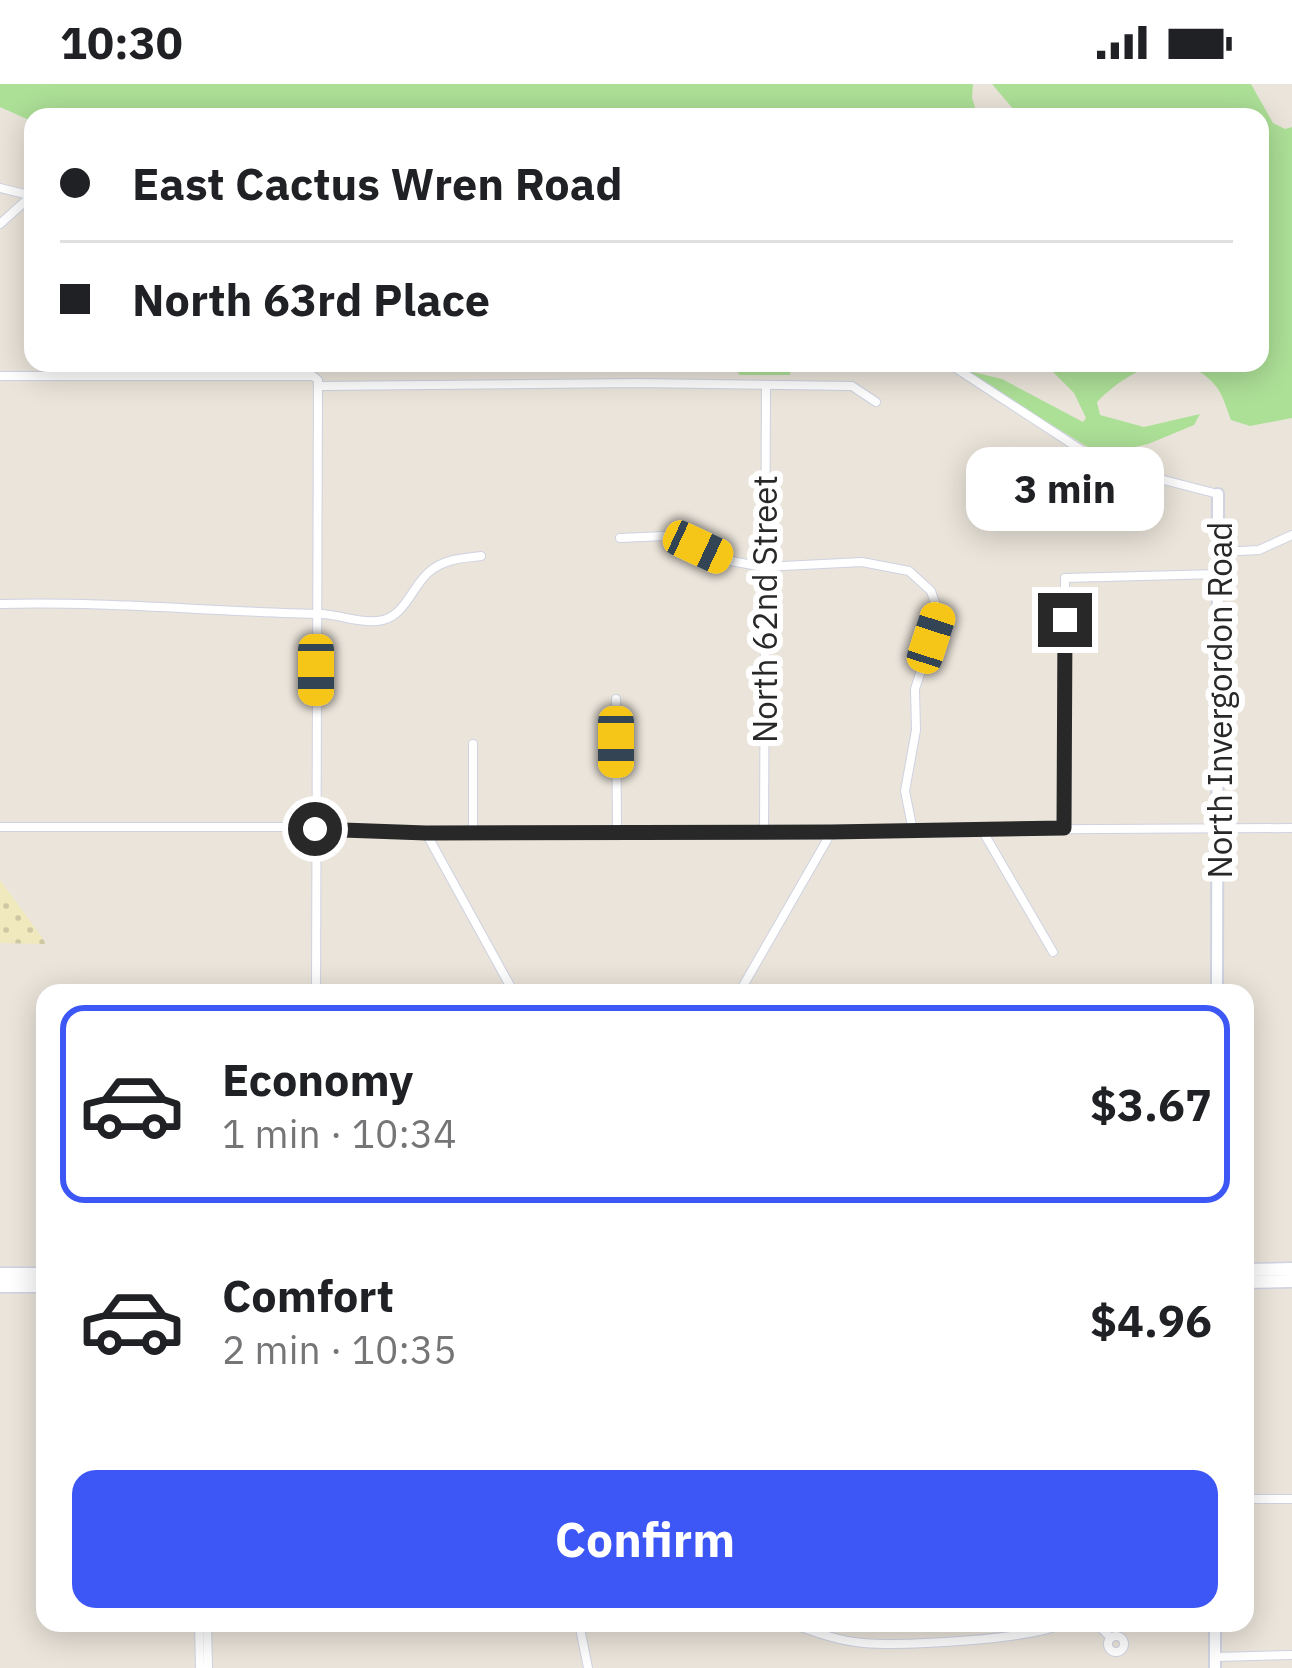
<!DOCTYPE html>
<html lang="en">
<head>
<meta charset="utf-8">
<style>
  body { margin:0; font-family:"IBM Plex Sans",sans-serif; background:#f6f6f6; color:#202124; height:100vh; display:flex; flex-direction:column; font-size:45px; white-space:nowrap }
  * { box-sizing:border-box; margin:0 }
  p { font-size:39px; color:#757577 }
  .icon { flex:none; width:66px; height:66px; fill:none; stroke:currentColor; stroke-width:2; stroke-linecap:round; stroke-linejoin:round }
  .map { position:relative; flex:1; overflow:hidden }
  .details { position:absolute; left:36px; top:900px; width:1218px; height:648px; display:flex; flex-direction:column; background:#fff; border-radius:24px; box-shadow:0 6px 30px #0003 }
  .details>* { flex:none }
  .hud { position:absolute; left:24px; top:24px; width:1245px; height:264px; border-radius:24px; box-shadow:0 6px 30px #0003; display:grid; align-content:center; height:264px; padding:0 36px; background:#fff }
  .end { position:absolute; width:54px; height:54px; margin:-27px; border:15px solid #282828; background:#fff; box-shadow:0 0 0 6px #fff }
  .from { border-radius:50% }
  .bubble { position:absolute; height:84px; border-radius:24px; background:#fff; box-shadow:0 6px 30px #0003; font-size:39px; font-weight:800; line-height:84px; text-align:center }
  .car { position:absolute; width:36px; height:72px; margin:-36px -18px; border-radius:15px; box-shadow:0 0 9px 3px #0007; background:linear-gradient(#f5c518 24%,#345 0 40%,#f5c518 0 76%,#345 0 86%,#f5c518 0) }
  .hud b { display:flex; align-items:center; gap:42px; height:114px; font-size:45px }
  .hud b+b { border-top:3px solid #e0e0e0 }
  .hud i { width:30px; height:30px; background:#202124 }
  ul { padding:21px 0 0; list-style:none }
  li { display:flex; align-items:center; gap:36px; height:198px; margin:0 24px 18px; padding:0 12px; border:6px solid transparent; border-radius:24px }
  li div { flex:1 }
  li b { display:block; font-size:45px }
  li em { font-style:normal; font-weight:800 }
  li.on { border-color:#3c57f5 }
  li>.icon { width:108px; height:108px; stroke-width:1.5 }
  .button { display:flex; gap:24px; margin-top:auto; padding:24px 36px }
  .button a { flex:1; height:138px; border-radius:24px; background:#3c57f5; color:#fff; font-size:48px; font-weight:800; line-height:138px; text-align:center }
  .status { display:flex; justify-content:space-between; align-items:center; height:84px; padding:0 60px; background:#fff; direction:ltr }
  .status svg { height:33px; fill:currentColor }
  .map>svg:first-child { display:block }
  .grass { fill:#ade097 }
  .sand { fill:url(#sand-dots) }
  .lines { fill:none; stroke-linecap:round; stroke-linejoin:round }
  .minor-casing { stroke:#cfd2e1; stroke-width:10 }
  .tertiary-casing { stroke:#cfd2e1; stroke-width:14 }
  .secondary-casing { stroke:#cfd2e1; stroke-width:15 }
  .minor { stroke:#fff; stroke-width:8 }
  .tertiary { stroke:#fff; stroke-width:10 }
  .secondary { stroke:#fff; stroke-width:12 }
  .route { stroke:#282828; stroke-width:15 }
  .labels { text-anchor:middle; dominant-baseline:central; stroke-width:12; stroke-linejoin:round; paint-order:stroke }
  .street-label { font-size:33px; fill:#282828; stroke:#fff }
</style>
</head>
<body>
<div class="status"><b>10:30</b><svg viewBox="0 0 49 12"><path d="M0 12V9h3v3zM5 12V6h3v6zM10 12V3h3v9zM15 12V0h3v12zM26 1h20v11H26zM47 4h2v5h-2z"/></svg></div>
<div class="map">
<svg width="1292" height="1584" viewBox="0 0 1292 1584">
  <defs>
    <pattern id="sand-dots" width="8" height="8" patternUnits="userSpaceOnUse" patternTransform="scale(3)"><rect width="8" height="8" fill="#efe9bd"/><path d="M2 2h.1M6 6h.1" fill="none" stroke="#cdc8a2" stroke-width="1.8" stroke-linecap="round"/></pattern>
  </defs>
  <rect width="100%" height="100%" fill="#eae4da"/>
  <!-- grass -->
  <g class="grass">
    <path d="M0 0H973L972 14 978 33H153L130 28 29 36 0 23Z"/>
    <path d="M992 0H1251L1273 39 1285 45 1292 43V334L1250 342 1231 336C1227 326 1223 310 1215 301 1179 259 1128 286 1097 318L1100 331 1144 343 1200 330 1194 341 1148 360 1101 371 960 285 1002 295 1083 338 1086 334 1074 309 1044 279H1260V33H1020Z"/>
    <path d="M791 279 790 291H740L730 280Z"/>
  </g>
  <!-- sand -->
  <path class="sand" d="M0 796 44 856 45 860 0 859Z"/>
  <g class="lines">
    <!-- minor casing -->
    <g class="minor-casing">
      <g id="minor">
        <path d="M0 104 33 112"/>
        <path d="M0 140 30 113"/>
        <path d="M240 279 242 292"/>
        <path d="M948 279 1089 371 1152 393 1218 410"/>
        <path d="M0 292H313L318 296 316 909"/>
        <path d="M319 302 638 299 852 302 876 318"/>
        <path d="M620 454 665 452 726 476 763 483 862 478 909 487 931 507 939 531 915 605 916 646 905 707 913 747"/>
        <path d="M1220 468 1259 466 1292 451"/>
        <path d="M0 520C108 517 215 528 322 530 340 531 359 539 377 537 405 535 411 503 429 488 444 475 462 474 481 472"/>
        <path d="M616 615 617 746"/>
        <path d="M473 660V747"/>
        <path d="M0 743H303L426 749 1292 744"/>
        <path d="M1064 744 1065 494 1219 490"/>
        <path d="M982 746 1053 868"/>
        <path d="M764 748 766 301"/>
        <path d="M426 749 514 909"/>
        <path d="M165 909 316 907"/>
        <path d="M739 909 831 749"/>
        <path d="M1245 1415H1292"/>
        <path d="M199 1539 200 1584"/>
        <path d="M207 1539 208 1584"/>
        <path d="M379 1539 385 1543 393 1539"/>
        <path d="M579 1539 588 1584"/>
        <path d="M790 1539C815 1548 838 1557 864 1559 903 1562 1032 1556 1064 1539"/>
        <path d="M1096 1539 1111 1554"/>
        <circle cx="1116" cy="1560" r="8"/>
        <path d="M1215 1573 1292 1571"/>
      </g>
    </g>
    <!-- tertiary casing -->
    <g class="tertiary-casing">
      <g id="tertiary">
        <path d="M1217 909 1218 410"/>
        <path d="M1215 1584V1539"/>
      </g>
    </g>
    <!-- secondary casing -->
    <g class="secondary-casing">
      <g id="secondary">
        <path d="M1245 1186 1292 1185"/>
        <path d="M0 1190H45"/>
        <path d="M1245 1198 1292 1197"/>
        <path d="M0 1202H45"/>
      </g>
    </g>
    <!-- minor -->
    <use href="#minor" class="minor"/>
    <!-- tertiary -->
    <use href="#tertiary" class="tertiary"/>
    <!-- secondary -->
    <use href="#secondary" class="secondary"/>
  </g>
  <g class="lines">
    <!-- route -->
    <path class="route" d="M315 745 426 749 831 748 1064 744 1065 536"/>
  </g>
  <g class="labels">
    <!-- street labels -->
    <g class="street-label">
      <text transform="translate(764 525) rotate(-90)">North 62nd Street</text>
      <text transform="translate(1219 616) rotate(-90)">North Invergordon Road</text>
    </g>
  </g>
</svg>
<i class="end from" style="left:315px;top:745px"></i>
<i class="end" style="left:1065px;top:536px"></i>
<div class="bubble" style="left:966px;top:363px;width:198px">3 min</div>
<i class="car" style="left:698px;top:463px;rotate:115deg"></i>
<i class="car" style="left:931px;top:554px;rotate:18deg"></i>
<i class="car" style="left:316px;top:586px;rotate:180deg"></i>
<i class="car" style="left:616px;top:658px;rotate:180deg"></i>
<div class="hud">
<b><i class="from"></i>East Cactus Wren Road</b>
<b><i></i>North 63rd Place</b>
</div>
<section class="details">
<ul>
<li class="on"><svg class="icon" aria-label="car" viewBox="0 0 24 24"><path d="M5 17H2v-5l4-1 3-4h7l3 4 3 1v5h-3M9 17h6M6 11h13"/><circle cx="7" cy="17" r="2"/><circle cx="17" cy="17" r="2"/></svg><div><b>Economy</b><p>1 min · 10:34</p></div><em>$3.67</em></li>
<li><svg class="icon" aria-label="car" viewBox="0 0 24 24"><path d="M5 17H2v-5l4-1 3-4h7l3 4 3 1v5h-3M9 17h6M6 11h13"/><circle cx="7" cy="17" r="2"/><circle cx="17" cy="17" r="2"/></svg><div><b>Comfort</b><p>2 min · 10:35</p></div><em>$4.96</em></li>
</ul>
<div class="button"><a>Confirm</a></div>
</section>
</div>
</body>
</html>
